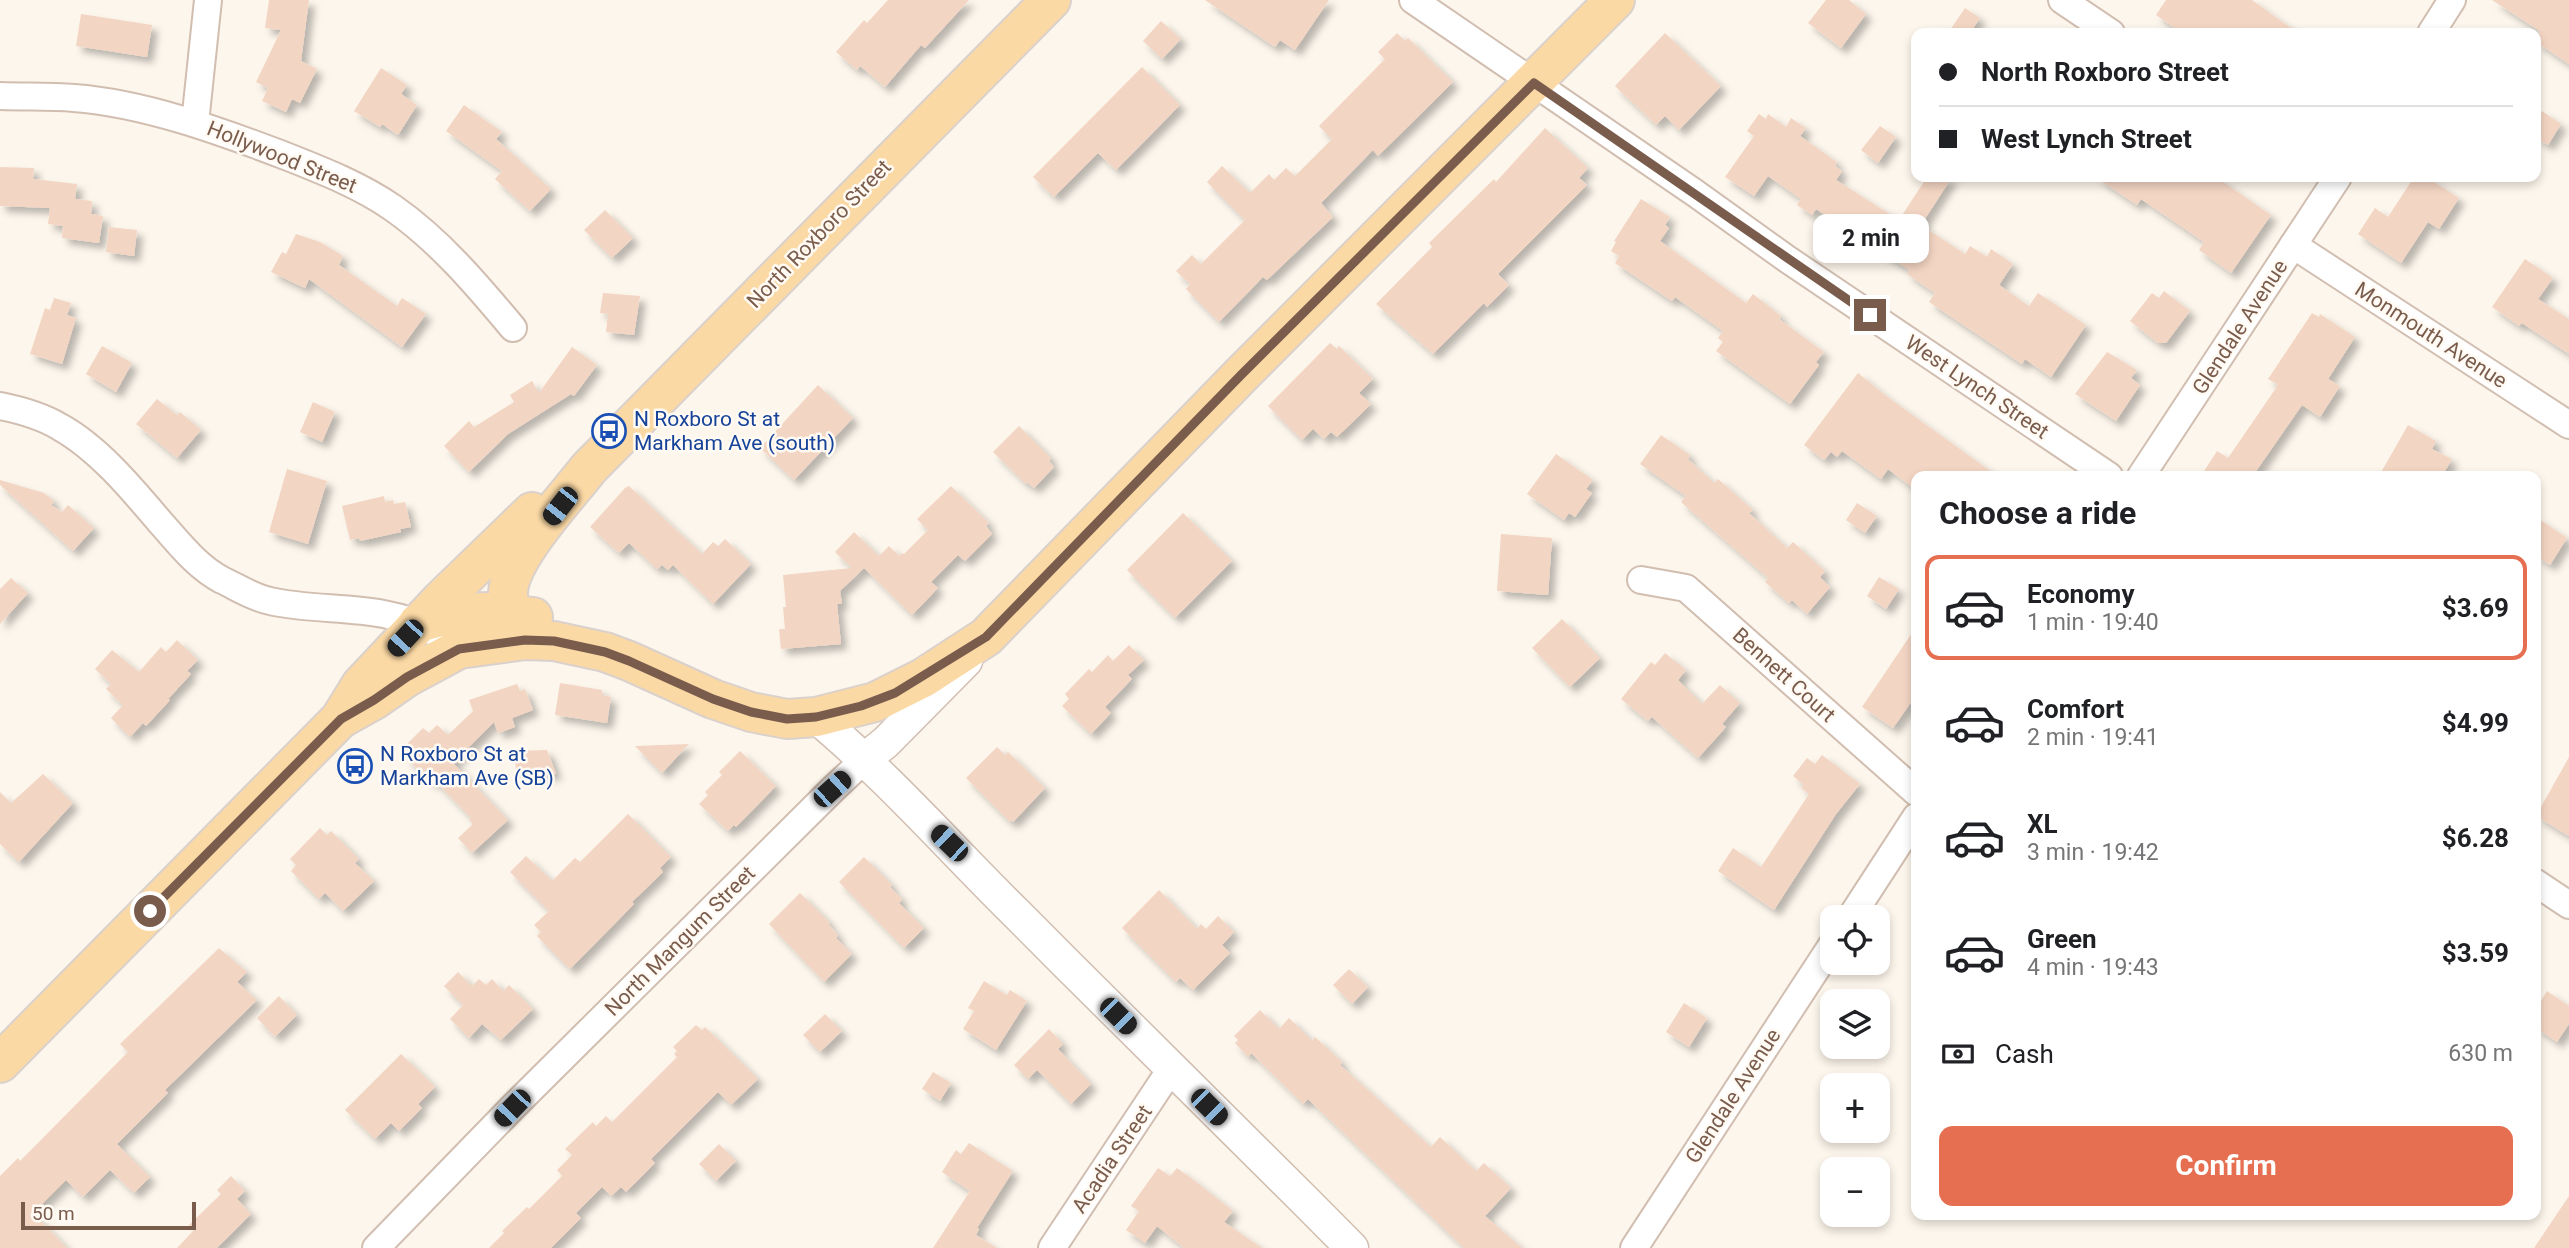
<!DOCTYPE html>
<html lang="en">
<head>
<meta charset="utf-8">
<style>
  body { margin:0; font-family:Roboto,sans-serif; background:#f2f2f2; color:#202124; height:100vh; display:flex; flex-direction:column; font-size:26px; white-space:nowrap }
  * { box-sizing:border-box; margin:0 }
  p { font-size:23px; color:#757577 }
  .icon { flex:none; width:38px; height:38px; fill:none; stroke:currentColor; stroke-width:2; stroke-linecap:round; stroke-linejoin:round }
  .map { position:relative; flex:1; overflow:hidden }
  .sheet { position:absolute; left:1911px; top:471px; width:630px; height:749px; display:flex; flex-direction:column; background:#fff; border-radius:14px; box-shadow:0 4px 10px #0003 }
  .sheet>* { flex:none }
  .top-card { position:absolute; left:1911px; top:28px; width:630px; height:154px; border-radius:14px; box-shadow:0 4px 10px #0003; display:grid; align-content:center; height:154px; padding:0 28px; background:#fff }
  .fabs { position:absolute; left:1820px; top:905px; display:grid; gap:14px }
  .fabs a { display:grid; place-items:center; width:70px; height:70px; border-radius:14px; background:#fff; box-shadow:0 4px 10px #0003; font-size:35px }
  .scale { position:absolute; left:21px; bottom:18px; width:175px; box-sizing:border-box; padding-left:7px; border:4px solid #7a5c4d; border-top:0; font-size:19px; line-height:24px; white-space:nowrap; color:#7a5c4d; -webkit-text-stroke:5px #fffaf3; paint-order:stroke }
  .end { position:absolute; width:32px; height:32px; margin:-16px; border:9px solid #7a5c4d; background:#fff; box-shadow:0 0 0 4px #fff }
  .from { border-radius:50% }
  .bubble { position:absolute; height:49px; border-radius:14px; background:#fff; box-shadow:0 4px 10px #0003; font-size:23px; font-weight:700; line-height:49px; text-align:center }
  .car { position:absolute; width:21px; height:42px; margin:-21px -10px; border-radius:9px; box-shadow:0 0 5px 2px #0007; background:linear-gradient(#222 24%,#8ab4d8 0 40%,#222 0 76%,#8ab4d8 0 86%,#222 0) }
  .top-card b { display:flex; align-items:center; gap:24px; height:66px; font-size:26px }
  .top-card b+b { border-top:2px solid #e0e0e0 }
  .top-card i { width:18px; height:18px; background:#202124 }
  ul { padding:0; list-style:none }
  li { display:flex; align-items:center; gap:21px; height:105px; margin:0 14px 10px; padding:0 14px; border:4px solid transparent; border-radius:14px }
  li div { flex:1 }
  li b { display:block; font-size:26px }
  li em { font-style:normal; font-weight:700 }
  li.on { border-color:#e76f51 }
  li>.icon { width:63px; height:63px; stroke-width:1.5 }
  h2 { padding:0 28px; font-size:32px; line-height:84px }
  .pay { display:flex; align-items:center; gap:18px; height:77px; padding:0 28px; font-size:26px }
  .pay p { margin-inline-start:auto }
  .cta { display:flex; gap:14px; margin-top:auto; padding:14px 28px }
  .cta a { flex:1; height:80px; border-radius:14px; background:#e76f51; color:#fff; font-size:28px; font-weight:700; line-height:80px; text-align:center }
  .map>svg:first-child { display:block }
  .building { fill:#f3d5c3; filter:url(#shadow) }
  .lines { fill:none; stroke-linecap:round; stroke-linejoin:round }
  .minor-casing { stroke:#d1beb0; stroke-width:30 }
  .tertiary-casing { stroke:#d1beb0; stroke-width:35 }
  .primary-casing { stroke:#dad1cd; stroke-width:42 }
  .minor { stroke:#fff; stroke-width:26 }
  .tertiary { stroke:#fff; stroke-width:32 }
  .primary { stroke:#fbd9a5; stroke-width:38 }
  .route { stroke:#7a5c4d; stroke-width:9 }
  .labels { text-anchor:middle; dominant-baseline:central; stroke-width:5; stroke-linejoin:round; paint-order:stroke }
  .street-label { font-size:21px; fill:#7a5c4d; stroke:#fffaf3 }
  .transit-label { font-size:21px; fill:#164399; stroke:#fffaf3; text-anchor:start }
</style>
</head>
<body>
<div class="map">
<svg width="2569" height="1248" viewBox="0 0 2569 1248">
  <defs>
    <filter id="shadow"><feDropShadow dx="6" dy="6" stdDeviation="3.5" flood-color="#0004"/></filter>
  </defs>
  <rect width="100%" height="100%" fill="#fdf6ec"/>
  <!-- building -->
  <g class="building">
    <path d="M269 0H309L301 61 317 69 300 103 292 99 286 112 262 101 268 88 256 82 281 30 265 28Z"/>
    <path d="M888 0H969L925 48 921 45 885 87 860 66 857 70 836 52 864 20 867 23Z"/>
    <path d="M1205 0H1329L1295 50 1280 40 1275 47Z"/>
    <path d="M1826 0H1849L1866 14 1841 48 1808 23Z"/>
    <path d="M2166 0H2252L2298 33H2182L2156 15Z"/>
    <path d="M2492 0H2569V64L2536 42 2540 31Z"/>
    <path d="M1965 8 1980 18 1970 33H1948Z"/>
    <path d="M81 14 152 25 147 57 76 46Z"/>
    <path d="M1161 21 1181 39 1162 59 1143 41Z"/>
    <path d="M1397 33 1405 41 1408 38 1453 82 1378 156 1373 150 1321 203 1333 217 1267 280 1263 277 1219 322 1186 289 1190 284 1176 271 1192 255 1201 264 1245 220 1207 182 1222 166 1250 193 1269 174 1274 180 1286 168 1295 176 1332 139 1319 126 1385 59 1378 52Z"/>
    <path d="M1665 33 1721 86 1679 130 1665 116 1656 125 1615 86Z"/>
    <path d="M1142 67 1180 105 1116 170 1098 153 1054 197 1033 177Z"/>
    <path d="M381 68 407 85 401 94 417 105 398 135 382 124 380 127 354 111Z"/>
    <path d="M464 105 502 132 496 139 551 189 530 211 495 179 502 171 446 131Z"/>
    <path d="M2542 111 2561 124 2548 145 2536 138V122Z"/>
    <path d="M1759 114 1766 119 1768 114 1786 127 1791 118 1806 128 1800 136 1837 162 1835 166 1842 171 1836 180 1899 220 1927 177H1952L1921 225 1965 254 1970 246 1987 257 1991 249 2013 264 1999 285 2029 306 2038 293 2086 325 2051 377 2025 359 2022 364 1929 302 1935 293 1907 274 1909 270 1816 209 1812 215 1797 205 1801 199 1768 176 1754 196 1725 177 1754 136 1747 131Z"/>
    <path d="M1880 126 1896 137 1878 163 1861 150Z"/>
    <path d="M1545 128 1588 168 1579 178 1587 185 1498 274 1509 285 1487 307 1484 303 1433 354 1376 304 1432 247 1429 243 1494 179 1496 182Z"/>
    <path d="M0 167 34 168 33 179 77 184 75 199 92 201 91 214 103 216 99 243 62 238 63 226 48 224 50 208 0 206Z"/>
    <path d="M2095 177H2216L2271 215 2231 273 2199 250 2204 242 2141 199 2137 205Z"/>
    <path d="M2414 177H2426L2459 198 2439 229 2428 222 2401 263 2358 234 2375 208 2388 217Z"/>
    <path d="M1641 199 1670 217 1665 225 1669 228 1660 241 1746 303 1753 294 1781 316 1779 319 1824 352 1816 362 1819 365 1790 404 1716 351 1723 342 1718 338 1723 331 1675 297 1672 301 1615 263 1619 256 1611 251 1616 242 1614 241Z"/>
    <path d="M605 210 633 238 612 258 584 230Z"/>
    <path d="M109 227 137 230 134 256 106 252Z"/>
    <path d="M296 234 320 242 343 256 339 265 397 306 402 298 426 314 402 347 309 279 305 288 271 272 282 252 286 254Z"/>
    <path d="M2525 259 2553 278 2538 299 2569 319V354L2522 323 2519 326 2492 307Z"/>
    <path d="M2164 291 2190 311 2166 343H2158L2130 321 2152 293 2159 298Z"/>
    <path d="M603 293 640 296 634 335 606 332 608 314 600 313Z"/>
    <path d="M54 298 71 303 67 315 76 318 62 364 30 354 45 308 50 310Z"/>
    <path d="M2312 313 2319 317 2320 314 2355 337 2328 379 2340 386 2320 417 2302 405 2254 474 2256 476H2201L2217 451 2228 458 2276 388 2277 384 2268 379Z"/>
    <path d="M1330 343 1337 349 1339 346 1373 379 1359 393 1371 404 1337 437 1331 432 1324 439 1313 429 1302 440 1268 406Z"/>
    <path d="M102 346 132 363 116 392 86 374Z"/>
    <path d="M572 347 597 365 574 396 571 394 508 434 469 472 444 446 469 421 474 427 514 402 510 395 532 381 539 393Z"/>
    <path d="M2107 352 2137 370 2131 378 2140 385 2116 421 2075 394Z"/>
    <path d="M1858 373 1885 395 1997 476H1916V490L1888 469 1881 479 1842 451 1837 457 1831 452 1824 460 1804 445Z"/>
    <path d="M818 385 853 418 794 480 760 448Z"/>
    <path d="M157 399 177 415 180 412 201 430 177 458 136 424Z"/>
    <path d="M313 402 335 412 322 442 300 432Z"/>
    <path d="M2408 425 2436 441 2432 449 2452 459 2442 476H2379Z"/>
    <path d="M1019 426 1051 458 1049 461 1054 467 1034 488 1027 482 1026 484 993 452Z"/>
    <path d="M1661 435 1690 455 1688 459 1714 483 1718 479 1753 510 1749 513 1787 548 1793 542 1825 571 1820 577 1830 587 1807 614 1792 600 1789 603 1765 582 1768 578 1681 502 1686 496 1640 464Z"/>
    <path d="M1556 454 1593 480 1586 489 1592 493 1575 517 1569 513 1564 520 1527 494Z"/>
    <path d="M287 469 327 481 308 544 269 532Z"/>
    <path d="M0 480 44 493 54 501 51 505 62 512 68 505 94 528 73 551 0 485Z"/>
    <path d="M629 486 702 554 713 542 718 546 725 539 751 564 713 604 673 565 668 570 662 565 657 569 629 543 619 553 590 527 625 488Z"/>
    <path d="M951 486 989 523 986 526 992 534 965 561 958 555 931 582 938 588 912 615 864 568 840 591 842 604H837L841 644 781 649 779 629H785L783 607H786L783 575 852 568 835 552 854 532 879 556 889 546 899 556 902 553 904 554 928 530 917 519Z"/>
    <path d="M384 496 385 502 393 500 394 504 405 502 411 527 400 529 401 532 360 541 359 538 350 540 342 506Z"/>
    <path d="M1857 503 1877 516 1865 533 1846 520Z"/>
    <path d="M1183 513 1232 561 1175 618 1127 570Z"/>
    <path d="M2536 517 2567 538 2550 565 2536 556Z"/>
    <path d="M1501 534 1552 538 1548 595 1497 591Z"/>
    <path d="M1879 577 1899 589 1886 609 1867 596Z"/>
    <path d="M11 578 28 593 0 624V589Z"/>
    <path d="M1562 619 1600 658 1570 687 1532 648Z"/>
    <path d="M1916 627V695L1893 728 1862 707Z"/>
    <path d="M177 640 198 660 187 671 191 674 168 699 170 700 146 726 143 723 130 737 111 718 123 705 106 689 111 684 95 669 112 650 139 672 161 647 166 652Z"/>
    <path d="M1129 645 1144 660 1128 675 1132 679 1105 707 1111 713 1091 734 1062 706 1069 699 1065 694 1089 669 1092 672 1108 655 1113 661Z"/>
    <path d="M1665 653 1686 670 1678 680 1702 704 1720 685 1740 703 1722 724 1726 727 1698 758 1652 717 1648 721 1621 699 1651 662 1655 665Z"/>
    <path d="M560 683 602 690V695L611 697 607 723 555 715Z"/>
    <path d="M517 684 520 691 525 689 533 710 512 718 515 727 498 733 494 722 453 763 508 820 472 853 458 838 473 824 469 820 471 818 434 780 431 783 405 756 411 751 406 745 423 728 429 733 437 725 448 735 473 711 469 700Z"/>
    <path d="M689 744 662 773 635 746Z"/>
    <path d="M997 747 1005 755 1008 752 1045 788 1013 822 1012 820 1010 822 966 778Z"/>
    <path d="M547 750 556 774 516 775 515 751Z"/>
    <path d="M740 751 776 786 736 827 734 825 728 831 699 804 708 795 705 792 722 775 719 772Z"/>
    <path d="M1822 755 1860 784 1836 814 1774 910 1718 871 1733 848 1761 867 1809 794 1801 788 1804 785 1793 776 1807 758 1815 764Z"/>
    <path d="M2569 757V836L2536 816Z"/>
    <path d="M43 774 73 803 19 862 0 844V792L11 803Z"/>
    <path d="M628 814 671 857 660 868 663 872 632 902 634 904 570 969 537 936 541 932 534 925 549 911 510 872 526 856 552 881 575 858 580 862Z"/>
    <path d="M320 828 327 835 331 831 359 859 355 863 374 881 343 911 325 893 319 899 291 871 296 865 290 859Z"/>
    <path d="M864 857 892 885 890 887 902 899 899 903 924 928 904 948 839 882Z"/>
    <path d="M1159 890 1197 929 1201 924 1206 929 1218 916 1234 932 1222 945 1230 953 1193 990 1180 978 1176 982 1122 928Z"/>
    <path d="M800 893 830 923 828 924 838 935 836 938 852 954 824 982 769 924Z"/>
    <path d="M219 948 247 972 237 982 257 1000 165 1090 168 1093 117 1144 150 1177 134 1193 110 1170 83 1197 66 1180 33 1213 67 1248H0V1176L18 1158 20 1161 128 1052 120 1044Z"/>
    <path d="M1349 969 1368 987 1352 1004 1333 985Z"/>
    <path d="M458 972 472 986 479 979 486 985 492 979 503 991 509 985 533 1009 501 1040 482 1024 469 1038 450 1019 463 1005 444 986Z"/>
    <path d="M984 981 1007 995 1010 990 1027 1001 996 1050 963 1029 974 1011 968 1008Z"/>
    <path d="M2547 991 2569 1006V1024L2557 1042 2536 1028V1009Z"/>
    <path d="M279 996 297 1015 275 1037 257 1018Z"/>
    <path d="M1684 1003 1707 1018 1689 1047 1666 1032Z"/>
    <path d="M1260 1010 1279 1029 1289 1018 1312 1041 1315 1037 1342 1062 1340 1065 1431 1147 1440 1137 1476 1171 1484 1163 1511 1188 1485 1216 1522 1248H1464L1308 1099 1303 1104 1251 1053 1248 1057 1235 1043 1238 1040 1234 1036Z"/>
    <path d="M825 1014 842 1031 820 1052 803 1035Z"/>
    <path d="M696 1025 702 1030 705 1027 758 1079 731 1105 718 1092 651 1159 655 1163 626 1192 621 1187 611 1196 602 1187 576 1213 581 1218 551 1248H489L504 1233 502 1231 527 1207 529 1209 562 1176 557 1170 572 1155 565 1149 593 1122 596 1126 606 1116 612 1122 677 1057 674 1054 677 1051 673 1047Z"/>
    <path d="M1049 1029 1063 1044 1058 1049 1091 1084 1071 1104 1037 1070 1028 1079 1014 1065Z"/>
    <path d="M401 1054 435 1087 418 1104 422 1108 399 1131 391 1123 375 1139 345 1110Z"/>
    <path d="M933 1072 951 1083 940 1101 922 1089Z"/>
    <path d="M969 1143 1013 1171 977 1228 979 1229 976 1235 997 1248H933L970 1191 942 1172 956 1150 961 1154Z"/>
    <path d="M719 1144 736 1161 716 1181 699 1164Z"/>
    <path d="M1158 1168 1170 1176 1177 1168 1195 1181 1233 1211 1224 1222 1262 1248H1184L1157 1226 1145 1243 1126 1230 1139 1211 1131 1206Z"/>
    <path d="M231 1176 245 1191 237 1199 251 1214 217 1248H177L194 1230 189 1225 221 1194 217 1190Z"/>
    <path d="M2569 1196V1248H2534Z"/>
  </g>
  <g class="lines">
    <!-- minor casing -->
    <g class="minor-casing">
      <g id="minor">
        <path d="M1413 0 1695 193 1787 259 2109 476"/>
        <path d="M2062 0 2111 33"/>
        <path d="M2431 33 2452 0"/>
        <path d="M0 96C25 97 50 96 74 98 143 103 220 131 283 155 321 170 360 185 393 208 439 240 477 285 513 328"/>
        <path d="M195 123 208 0"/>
        <path d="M2293 245 2569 425"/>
        <path d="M0 406C20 410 42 416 60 427 98 448 132 489 160 522 179 543 196 566 222 580 237 587 254 598 270 601 322 613 386 603 431 631"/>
        <path d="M2141 476 2338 177"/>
        <path d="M1641 580 1686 588 1916 792"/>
        <path d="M2536 883 2569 905"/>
        <path d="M1851 917 1916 817"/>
        <path d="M376 1248 512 1108 833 789 864 760"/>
        <path d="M1052 1248 1171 1069"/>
        <path d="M1634 1248 1832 945"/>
      </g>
    </g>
    <!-- tertiary casing -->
    <g class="tertiary-casing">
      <g id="tertiary">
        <path d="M816 717C888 777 950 848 1017 914 1128 1026 1241 1136 1352 1248"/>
        <path d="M864 760 886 742 966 661"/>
      </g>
    </g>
    <!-- primary casing -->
    <g class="primary-casing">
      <g id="primary">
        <path d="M418 623 456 613 488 612 533 617"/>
        <path d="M525 640C517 626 508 612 508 595 507 559 567 497 589 468L1051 0"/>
        <path d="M340 719 374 700 407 677 459 649 525 640 554 641 605 652 629 661 713 699 751 712 787 719 816 717 875 702 923 678 986 637 1242 374 1615 0"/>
        <path d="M0 1063 340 719 361 685 378 667 442 599 532 512"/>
      </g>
    </g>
    <!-- minor -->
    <use href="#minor" class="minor"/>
    <!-- tertiary -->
    <use href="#tertiary" class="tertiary"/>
    <!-- primary -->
    <use href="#primary" class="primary"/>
  </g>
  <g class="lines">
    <!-- route -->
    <path class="route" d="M150 911 341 719 374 700 407 677 459 649 525 640 554 641 605 652 629 661 713 699 751 712 787 719 816 717 861 706 895 693 986 637 1242 374 1534 83 1870 315"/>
  </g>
  <!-- icons -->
  <defs>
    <g id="bus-ring" transform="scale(1.75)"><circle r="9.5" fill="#fffaf3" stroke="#1a4fb4" stroke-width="1.5"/><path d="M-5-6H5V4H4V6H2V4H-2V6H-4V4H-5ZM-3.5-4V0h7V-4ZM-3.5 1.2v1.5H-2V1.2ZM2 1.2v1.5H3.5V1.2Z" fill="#1a4fb4"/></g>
  </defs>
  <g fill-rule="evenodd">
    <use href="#bus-ring" x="609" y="431"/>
    <use href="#bus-ring" x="355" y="766"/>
  </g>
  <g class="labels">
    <!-- street labels -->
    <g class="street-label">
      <text transform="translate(282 157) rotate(22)">Hollywood Street</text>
      <text transform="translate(819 234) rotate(-46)">North Roxboro Street</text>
      <text transform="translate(2240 327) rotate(-57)">Glendale Avenue</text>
      <text transform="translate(2431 335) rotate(33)">Monmouth Avenue</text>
      <text transform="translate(1977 387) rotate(34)">West Lynch Street</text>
      <text transform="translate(1784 675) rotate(42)">Bennett Court</text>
      <text transform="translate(680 941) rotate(-45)">North Mangum Street</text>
      <text transform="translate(1733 1096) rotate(-57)">Glendale Avenue</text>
      <text transform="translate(1112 1159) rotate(-56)">Acadia Street</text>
    </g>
    <!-- transit labels -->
    <g class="transit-label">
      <text x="634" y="419">N Roxboro St at<tspan x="634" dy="24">Markham Ave (south)</tspan></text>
      <text x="380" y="754">N Roxboro St at<tspan x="380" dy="24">Markham Ave (SB)</tspan></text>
    </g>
  </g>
</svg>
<div class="fabs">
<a><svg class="icon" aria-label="locate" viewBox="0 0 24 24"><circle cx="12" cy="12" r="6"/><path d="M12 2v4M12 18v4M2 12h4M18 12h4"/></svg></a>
<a><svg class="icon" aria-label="layers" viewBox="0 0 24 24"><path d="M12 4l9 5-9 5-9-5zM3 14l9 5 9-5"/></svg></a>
<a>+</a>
<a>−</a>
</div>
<div class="scale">50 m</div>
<i class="end from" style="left:150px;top:911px"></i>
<i class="end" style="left:1870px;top:315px"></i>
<div class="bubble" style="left:1813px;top:214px;width:116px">2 min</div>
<i class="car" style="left:560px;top:506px;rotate:218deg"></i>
<i class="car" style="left:405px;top:638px;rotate:223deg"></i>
<i class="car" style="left:832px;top:789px;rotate:48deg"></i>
<i class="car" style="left:949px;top:843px;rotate:314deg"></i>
<i class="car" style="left:1118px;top:1016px;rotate:135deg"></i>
<i class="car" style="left:1209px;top:1107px;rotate:135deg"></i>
<i class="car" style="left:512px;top:1108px;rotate:224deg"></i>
<div class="top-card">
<b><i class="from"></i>North Roxboro Street</b>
<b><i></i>West Lynch Street</b>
</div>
<section class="sheet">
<h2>Choose a ride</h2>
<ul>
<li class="on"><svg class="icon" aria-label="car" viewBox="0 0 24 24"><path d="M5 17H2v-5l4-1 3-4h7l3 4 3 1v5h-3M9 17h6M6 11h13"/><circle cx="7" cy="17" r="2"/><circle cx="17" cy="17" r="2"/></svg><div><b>Economy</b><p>1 min · 19:40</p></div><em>$3.69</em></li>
<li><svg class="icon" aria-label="car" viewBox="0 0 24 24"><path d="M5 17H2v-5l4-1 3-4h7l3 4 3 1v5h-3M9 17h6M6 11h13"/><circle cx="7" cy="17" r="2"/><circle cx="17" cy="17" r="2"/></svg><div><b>Comfort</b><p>2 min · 19:41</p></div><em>$4.99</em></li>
<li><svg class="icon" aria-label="car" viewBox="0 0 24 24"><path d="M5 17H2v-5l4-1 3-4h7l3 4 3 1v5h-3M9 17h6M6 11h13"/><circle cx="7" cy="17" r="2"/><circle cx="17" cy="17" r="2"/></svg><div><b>XL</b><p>3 min · 19:42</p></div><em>$6.28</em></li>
<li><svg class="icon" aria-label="car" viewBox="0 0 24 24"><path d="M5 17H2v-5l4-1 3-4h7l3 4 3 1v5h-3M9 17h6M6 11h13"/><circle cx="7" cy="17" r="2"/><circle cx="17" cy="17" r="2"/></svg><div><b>Green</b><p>4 min · 19:43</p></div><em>$3.59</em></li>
</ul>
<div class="pay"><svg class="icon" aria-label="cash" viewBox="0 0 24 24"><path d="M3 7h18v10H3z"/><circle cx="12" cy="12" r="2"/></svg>Cash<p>630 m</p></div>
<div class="cta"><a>Confirm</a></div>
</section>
</div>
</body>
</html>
